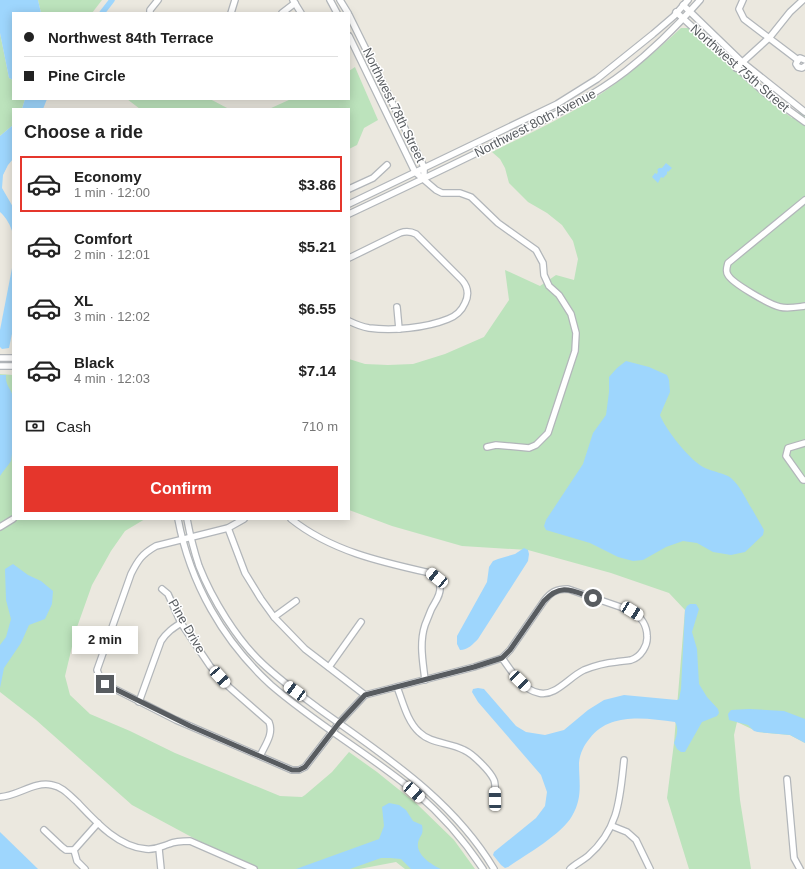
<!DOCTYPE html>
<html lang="en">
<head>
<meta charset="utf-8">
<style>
  body { margin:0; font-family:Helvetica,sans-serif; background:#f2f2f2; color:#222; height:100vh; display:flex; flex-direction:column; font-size:15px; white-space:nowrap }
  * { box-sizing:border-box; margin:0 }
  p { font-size:13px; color:#767676 }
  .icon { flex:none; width:22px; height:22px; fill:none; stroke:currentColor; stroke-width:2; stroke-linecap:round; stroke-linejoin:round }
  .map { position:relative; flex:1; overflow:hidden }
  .panel { position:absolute; left:12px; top:108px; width:338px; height:412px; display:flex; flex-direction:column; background:#fff; border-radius:0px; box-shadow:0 2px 10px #0003 }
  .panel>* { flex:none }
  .banner { position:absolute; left:12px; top:12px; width:338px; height:88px; border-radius:0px; box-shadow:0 2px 10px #0003; display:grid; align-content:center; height:88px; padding:0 12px; background:#fff }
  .end { position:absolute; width:18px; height:18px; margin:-9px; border:5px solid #585c60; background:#fff; box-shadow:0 0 0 2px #fff }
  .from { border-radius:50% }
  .bubble { position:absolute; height:28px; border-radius:0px; background:#fff; box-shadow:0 2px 10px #0003; font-size:13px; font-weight:700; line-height:28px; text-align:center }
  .car { position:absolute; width:12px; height:24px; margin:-12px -6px; border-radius:5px; box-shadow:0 0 3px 1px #0007; background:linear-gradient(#fff 24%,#345 0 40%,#fff 0 76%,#345 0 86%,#fff 0) }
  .banner b { display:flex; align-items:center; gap:14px; height:38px; font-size:15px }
  .banner b+b { border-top:1px solid #e0e0e0 }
  .banner i { width:10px; height:10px; background:#222 }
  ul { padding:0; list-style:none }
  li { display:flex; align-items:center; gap:12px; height:56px; margin:0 8px 6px; padding:0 4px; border:2px solid transparent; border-radius:0px }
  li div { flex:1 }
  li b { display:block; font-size:15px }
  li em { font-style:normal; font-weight:700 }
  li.on { border-color:#e5362c }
  li>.icon { width:36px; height:36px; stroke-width:1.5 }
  h2 { padding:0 12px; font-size:18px; line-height:48px }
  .pay { display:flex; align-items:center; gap:10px; height:44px; padding:0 12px; font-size:15px }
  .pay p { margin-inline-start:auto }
  .action { display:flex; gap:8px; margin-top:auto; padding:8px 12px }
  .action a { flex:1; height:46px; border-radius:0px; background:#e5362c; color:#fff; font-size:16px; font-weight:700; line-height:46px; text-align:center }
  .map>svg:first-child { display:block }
  .green { fill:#bce3bc }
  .water { fill:#9ed6fd }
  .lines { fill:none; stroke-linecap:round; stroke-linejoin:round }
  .canal { stroke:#9ed6fd; stroke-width:5.5 }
  .minor-casing { stroke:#b2b6ba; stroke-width:8 }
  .minor { stroke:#fff; stroke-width:5.5 }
  .route { stroke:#585c60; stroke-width:5 }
  .labels { text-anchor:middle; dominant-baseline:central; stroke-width:3; stroke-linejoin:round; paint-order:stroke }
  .street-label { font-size:13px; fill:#585c60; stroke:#fff }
</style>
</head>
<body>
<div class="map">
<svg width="805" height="869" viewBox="0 0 805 869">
  <rect width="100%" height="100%" fill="#ebe8df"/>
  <!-- green -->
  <g class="green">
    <path d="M38 0H102L92 13H41Z"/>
    <path d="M681 28H691L762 95 792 118 805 107V743L790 735 758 732 737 722 734 735 740 800 751 869H689L667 798 674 743 685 610 669 593 611 573 528 550 462 546 392 526 349 510V359L365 364 388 365 413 364 445 354 484 337 509 300 505 270 540 286 556 275 574 280 578 259 573 241 562 225 547 213 528 202 509 183 505 168 500 159 492 152C524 136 559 120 590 101 623 80 653 54 681 28Z"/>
    <path d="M0 33 9 78 13 80V99H25L22 109H13V125L0 136Z"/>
    <path d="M355 67 378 120 364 128 357 145 349 149V109H269L291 99H349V71Z"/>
    <path d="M127 99H210L229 109H140Z"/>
    <path d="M0 374 13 375V519H145L125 531 111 551 92 585 76 630 65 676 70 695 90 714 130 731 175 753 280 796 302 797 305 795 332 772 349 752 377 772 418 805 454 840 475 869H405L396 862 359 869H251L132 805 36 720 0 692Z"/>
  </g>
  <!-- water -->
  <g class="water">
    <path d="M0 0H38L41 13H13V80L9 78 0 33Z"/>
    <path d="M25 99H47L43 109H22Z"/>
    <path d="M13 125V159L8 165 3 175 2 188 13 207V234C11 226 6 217 0 212V136Z"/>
    <path d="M666 163 672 168 668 172 667 171V174L663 178 661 177 658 183 652 177 655 173 657 174 658 171 657 170 659 168H662Z"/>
    <path d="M13 263V329L9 348 2 349 0 347V330Z"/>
    <path d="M626 361 649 367 667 375 669 380 670 392 660 415C665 429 691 462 705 468 713 472 725 473 731 478 741 487 745 498 752 509 756 516 760 523 764 530L763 535 745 552 731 555 713 552 697 543 683 541 666 547 643 560 633 561 618 557 590 543 546 530 544 526 546 520 583 464 593 433 606 415 609 392V377L617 368Z"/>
    <path d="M0 375H6C5 384 10 388 13 396 15 402 13 456 11 461 8 466 3 471 0 476Z"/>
    <path d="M524 548 528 550 529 554 528 561 478 639C473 644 468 650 460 650L457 644V636L487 582 489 567 493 561 498 559 515 554Z"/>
    <path d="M13 564 28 575 41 581 53 591 52 604 45 619 29 625 21 643 4 668 0 688V645L6 637 11 619 6 600 5 569Z"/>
    <path d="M690 604H696L699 609 692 632 697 649 699 684 707 697 718 709 719 713 717 716 702 722 685 752H681L677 749 674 743C677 735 679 729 675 722 646 718 610 712 590 738 584 745 580 753 579 763 579 783 583 797 572 816 562 834 527 854 508 867L505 868 501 865 493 855 494 852 536 818 545 806 547 792 541 775 478 702 472 692 473 689 478 688 484 689 516 726 526 732 545 735 564 730 588 710 604 700 624 695 677 700 679 699 681 689 685 610 687 606Z"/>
    <path d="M749 709 784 711 805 719V743L790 735 758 732 754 731 748 725 729 720 728 714 731 710Z"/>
    <path d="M389 803 399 805 406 810 413 821 422 825C424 836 420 834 418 843 416 855 432 865 441 869H411L401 859 390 858H381L350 869H296L379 839 384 826 382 807Z"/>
    <path d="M0 832 38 869H0Z"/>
  </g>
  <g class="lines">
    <!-- canal -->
    <path class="canal" d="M102 13 112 0"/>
    <!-- minor casing -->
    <g class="minor-casing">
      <g id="minor">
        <path d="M293 0 301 13"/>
        <path d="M330 0 337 13"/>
        <path d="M340 0 348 13"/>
        <path d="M743 0 739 9 744 19 798 60"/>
        <path d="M683 5 742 62 805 112"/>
        <path d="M676 12 765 93 805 122"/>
        <path d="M150 13V10L158 0"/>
        <path d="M231 13 235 0"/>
        <path d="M282 13 295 3"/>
        <path d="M349 15 424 167V179"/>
        <path d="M349 36 415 172 436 190 442 193H460L471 197 498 223 536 250 543 263 544 275 549 286 559 295 571 314 576 333 575 351 548 433 536 445 529 448 496 445 487 447"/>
        <path d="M798 60 796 64 798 67 802 68 805 66"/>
        <path d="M798 60 800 58 805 60"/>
        <path d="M736 68 770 37 790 12 803 0"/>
        <path d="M349 189 373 178 387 165"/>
        <path d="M805 200 728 263C727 267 725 271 728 275 732 283 770 305 780 307 788 309 797 307 805 306"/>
        <path d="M349 204 557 104 597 79 653 34 674 16 688 0"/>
        <path d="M349 214C402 189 455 164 507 138 548 118 590 99 626 71 653 50 677 26 700 0"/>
        <path d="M349 258 400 233C406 231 410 231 416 234L462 280C468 287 469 295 465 303 462 310 456 316 448 319 426 328 393 331 369 328 363 327 355 324 349 321"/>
        <path d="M397 307 399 329"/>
        <path d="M0 358H13"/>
        <path d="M0 366H13"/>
        <path d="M805 443 788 448 786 456 803 480H805"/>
        <path d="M178 519C190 583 223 641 271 685 316 724 369 754 415 792 441 814 464 840 483 869"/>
        <path d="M187 519C190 535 194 551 199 566 212 599 237 640 263 664 281 681 302 696 322 711 386 757 453 800 494 869"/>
        <path d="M244 519 228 528 156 546C142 554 138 560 131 574L97 670 100 678 105 684 176 720 292 770H299L305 767 339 723 365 695 474 667 502 658 510 650 544 601C551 592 556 589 568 589L632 611C641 617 647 624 647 636 648 645 641 657 631 660 627 661 621 661 616 662 605 663 594 666 584 670 569 677 555 697 539 693 522 690 511 670 502 658"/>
        <path d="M291 519C331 551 381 562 430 573 435 577 440 581 440 587 441 596 434 603 431 610 429 615 427 620 425 625 419 643 423 662 425 680"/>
        <path d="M0 527 13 519"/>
        <path d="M228 528 245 573 261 599 274 617 305 649 365 695"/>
        <path d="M162 589 168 594 181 623 210 666 229 687 269 722C274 734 265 745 260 756"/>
        <path d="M274 617 296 601"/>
        <path d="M329 667 361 622"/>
        <path d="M397 687C403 702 407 721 419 732 431 744 449 742 464 750 473 754 490 771 494 780 496 785 495 794 495 799"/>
        <path d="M139 702 161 641C167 632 173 628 181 623"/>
        <path d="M787 779 794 858 800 869"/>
        <path d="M0 797C18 796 34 781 52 785 63 787 69 795 77 802 95 821 118 847 146 849 156 850 160 847 169 844 176 841 183 841 190 841L254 869"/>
        <path d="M612 826 627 832 636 840 650 869"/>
        <path d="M44 830 62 847 66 850H74"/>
        <path d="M159 849 161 869"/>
        <path d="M85 869 77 861 74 850 98 823"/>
        <path d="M570 869C575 864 582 861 588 856 619 829 620 798 624 760"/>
      </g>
    </g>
    <!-- minor -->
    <use href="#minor" class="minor"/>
  </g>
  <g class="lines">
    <!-- route -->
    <path class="route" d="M105 684 190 726 292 770H299L305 767 339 723 365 695 474 667 502 658 510 650 544 601C561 582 573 591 593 598"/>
  </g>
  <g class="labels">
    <!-- street labels -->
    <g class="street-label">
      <text transform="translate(740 68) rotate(41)">Northwest 75th Street</text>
      <text transform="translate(394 105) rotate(64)">Northwest 78th Street</text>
      <text transform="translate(535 123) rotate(-27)">Northwest 80th Avenue</text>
      <text transform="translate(187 626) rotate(60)">Pine Drive</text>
    </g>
  </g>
</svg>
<i class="end from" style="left:593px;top:598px"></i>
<i class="end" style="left:105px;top:684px"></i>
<div class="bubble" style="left:72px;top:626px;width:66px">2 min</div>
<i class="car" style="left:437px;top:578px;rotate:309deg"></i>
<i class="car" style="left:632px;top:611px;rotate:122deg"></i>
<i class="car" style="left:220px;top:677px;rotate:138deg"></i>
<i class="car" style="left:520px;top:681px;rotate:134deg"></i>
<i class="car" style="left:295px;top:691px;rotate:306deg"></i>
<i class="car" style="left:414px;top:792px;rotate:132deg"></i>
<i class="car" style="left:495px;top:799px;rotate:359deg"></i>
<div class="banner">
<b><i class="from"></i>Northwest 84th Terrace</b>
<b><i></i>Pine Circle</b>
</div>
<section class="panel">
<h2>Choose a ride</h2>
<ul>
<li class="on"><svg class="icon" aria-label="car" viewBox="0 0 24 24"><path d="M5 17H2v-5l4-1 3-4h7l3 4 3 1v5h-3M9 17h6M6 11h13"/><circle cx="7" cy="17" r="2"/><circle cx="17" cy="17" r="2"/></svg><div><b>Economy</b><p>1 min · 12:00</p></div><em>$3.86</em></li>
<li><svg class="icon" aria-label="car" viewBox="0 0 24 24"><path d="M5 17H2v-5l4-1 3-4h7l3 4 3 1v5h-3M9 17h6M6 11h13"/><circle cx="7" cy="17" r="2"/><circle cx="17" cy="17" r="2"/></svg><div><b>Comfort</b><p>2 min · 12:01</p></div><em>$5.21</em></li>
<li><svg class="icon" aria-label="car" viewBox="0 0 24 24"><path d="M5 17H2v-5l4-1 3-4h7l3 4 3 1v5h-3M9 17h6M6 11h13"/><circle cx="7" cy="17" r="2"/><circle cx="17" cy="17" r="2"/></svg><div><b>XL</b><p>3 min · 12:02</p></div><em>$6.55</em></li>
<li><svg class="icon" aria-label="car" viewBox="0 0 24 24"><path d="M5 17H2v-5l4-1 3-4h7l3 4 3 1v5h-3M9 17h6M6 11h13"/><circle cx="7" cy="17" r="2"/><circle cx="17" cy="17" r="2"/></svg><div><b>Black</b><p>4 min · 12:03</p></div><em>$7.14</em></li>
</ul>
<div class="pay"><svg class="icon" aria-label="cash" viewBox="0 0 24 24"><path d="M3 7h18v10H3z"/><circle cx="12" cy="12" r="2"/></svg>Cash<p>710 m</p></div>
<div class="action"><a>Confirm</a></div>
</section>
</div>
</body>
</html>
